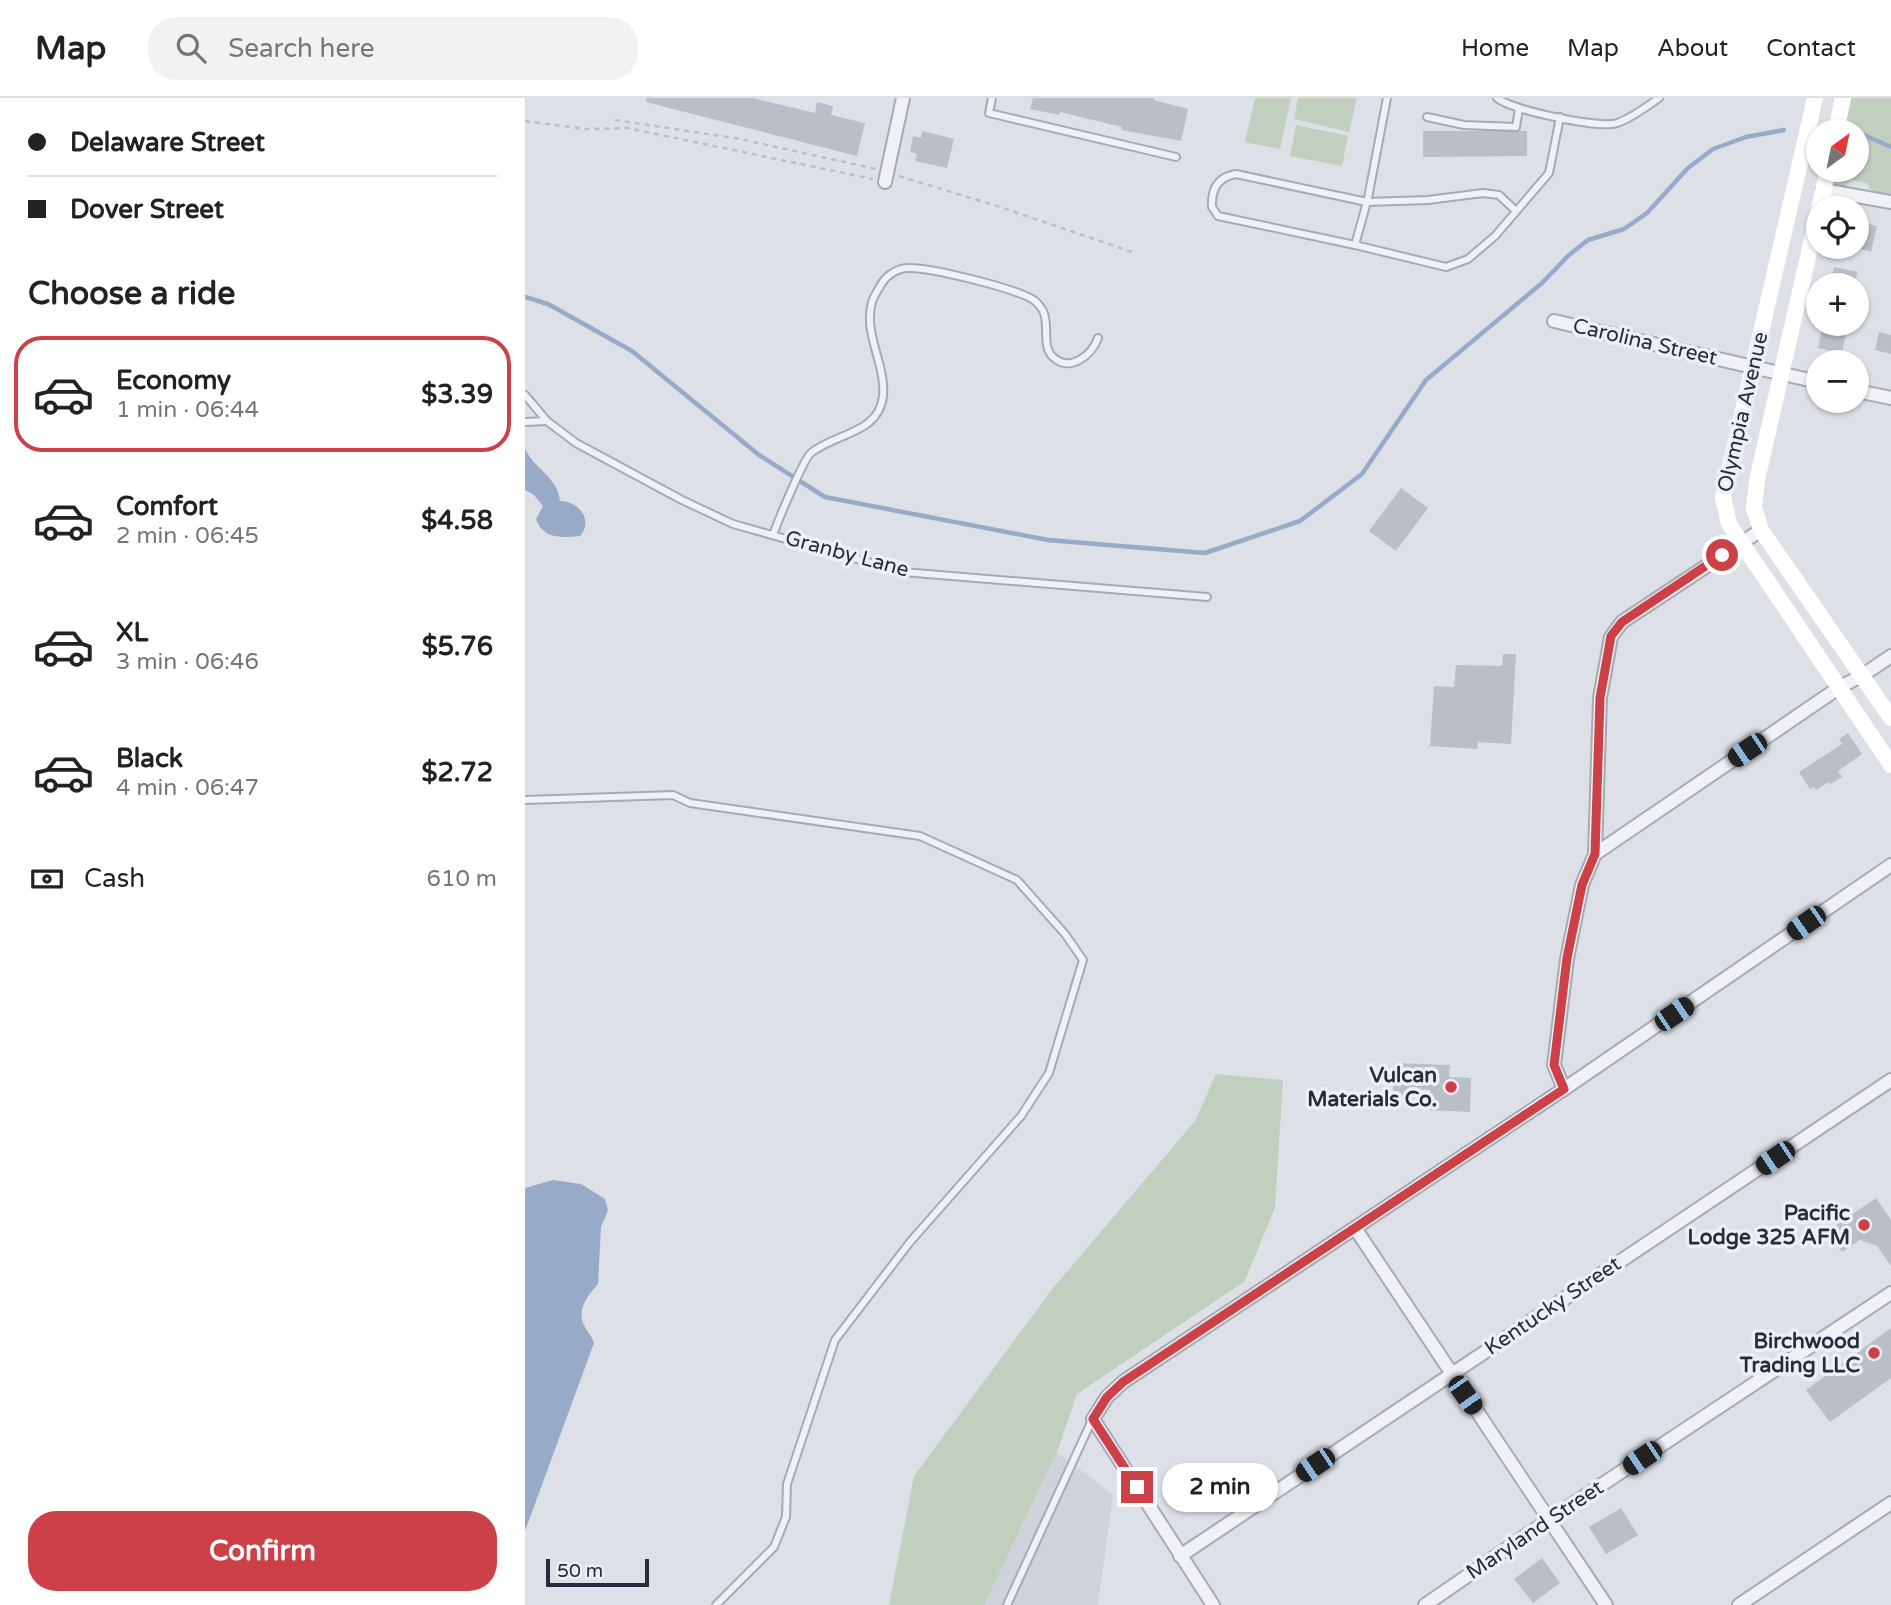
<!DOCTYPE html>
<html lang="en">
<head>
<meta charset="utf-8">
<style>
  body { margin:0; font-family:"Varela Round",sans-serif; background:#f2f2f2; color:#222; height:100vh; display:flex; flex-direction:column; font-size:26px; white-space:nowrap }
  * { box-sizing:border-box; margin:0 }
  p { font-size:23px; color:#767676 }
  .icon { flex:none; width:38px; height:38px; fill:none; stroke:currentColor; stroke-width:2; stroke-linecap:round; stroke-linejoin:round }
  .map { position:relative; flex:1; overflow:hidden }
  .details { display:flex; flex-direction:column; background:#fff; width:525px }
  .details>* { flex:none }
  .guide { display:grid; align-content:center; height:154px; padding:0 28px; background:#fff }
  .needle { width:46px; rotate:33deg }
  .tools { position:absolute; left:1281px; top:21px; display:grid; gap:14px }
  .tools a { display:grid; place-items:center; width:63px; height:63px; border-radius:50%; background:#fff; box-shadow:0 2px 5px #0004; font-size:35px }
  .scale { position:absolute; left:21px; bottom:18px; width:103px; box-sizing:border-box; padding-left:7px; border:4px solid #262c3d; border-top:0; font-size:19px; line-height:24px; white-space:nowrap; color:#262c3d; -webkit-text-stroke:5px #eceff4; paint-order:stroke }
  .end { position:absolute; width:32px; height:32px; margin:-16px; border:9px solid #cc4148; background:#fff; box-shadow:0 0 0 4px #fff }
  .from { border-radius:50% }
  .bubble { position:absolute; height:49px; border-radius:24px; background:#fff; box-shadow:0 2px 5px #0004; font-size:23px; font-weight:700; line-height:49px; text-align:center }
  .car { position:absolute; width:21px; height:42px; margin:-21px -10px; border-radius:9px; box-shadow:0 0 5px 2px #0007; background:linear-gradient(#222 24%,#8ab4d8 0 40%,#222 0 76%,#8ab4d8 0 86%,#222 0) }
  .guide b { display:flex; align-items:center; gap:24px; height:66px; font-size:26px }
  .guide b+b { border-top:2px solid #e0e0e0 }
  .guide i { width:18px; height:18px; background:#222 }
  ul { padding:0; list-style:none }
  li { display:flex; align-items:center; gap:21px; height:116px; margin:0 14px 10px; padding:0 14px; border:4px solid transparent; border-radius:28px }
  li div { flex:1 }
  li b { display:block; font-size:26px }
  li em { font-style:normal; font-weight:700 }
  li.on { border-color:#cc4148 }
  li>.icon { width:63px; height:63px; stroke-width:1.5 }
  h2 { padding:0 28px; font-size:32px; line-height:84px }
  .pay { display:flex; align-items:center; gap:18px; height:77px; padding:0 28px; font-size:26px }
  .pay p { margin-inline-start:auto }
  .button { display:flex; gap:14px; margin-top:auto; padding:14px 28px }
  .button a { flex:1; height:80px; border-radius:28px; background:#cc4148; color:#fff; font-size:28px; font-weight:700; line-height:80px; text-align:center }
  header { display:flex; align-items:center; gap:42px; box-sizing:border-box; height:98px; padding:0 35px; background:#fff; border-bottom:2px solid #e0e0e0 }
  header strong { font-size:33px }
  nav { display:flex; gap:38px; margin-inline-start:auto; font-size:24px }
  .search { width:490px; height:63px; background:#f2f2f2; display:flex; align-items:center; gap:18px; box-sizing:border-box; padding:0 24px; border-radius:28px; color:#767676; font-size:26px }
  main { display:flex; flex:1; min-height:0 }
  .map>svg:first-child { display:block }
  .built { fill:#cfd2db }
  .green { fill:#c1d0be }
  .water { fill:#97aac7 }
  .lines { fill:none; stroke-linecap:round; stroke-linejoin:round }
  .stream { stroke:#97aac7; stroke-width:4.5 }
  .building { fill:#babec9 }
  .lane-casing { stroke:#a6aab4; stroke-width:10 }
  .street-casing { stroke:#a6aab4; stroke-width:16 }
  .path { stroke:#bbbec5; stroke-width:2.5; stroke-dasharray:5 5; stroke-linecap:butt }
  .lane { stroke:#eff1f5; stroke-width:6 }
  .street { stroke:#eff1f5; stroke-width:12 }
  .secondary { stroke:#fff; stroke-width:16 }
  .route { stroke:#cc4148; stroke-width:9 }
  .poi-dot { fill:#cc4148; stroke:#eceff4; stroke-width:2.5 }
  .labels { text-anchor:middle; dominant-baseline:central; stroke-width:7; stroke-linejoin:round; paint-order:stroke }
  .street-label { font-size:21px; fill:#262c3d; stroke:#eceff4 }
  .poi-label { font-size:21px; font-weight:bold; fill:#262c3d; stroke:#eceff4; text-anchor:end }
</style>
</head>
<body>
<header>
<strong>Map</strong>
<div class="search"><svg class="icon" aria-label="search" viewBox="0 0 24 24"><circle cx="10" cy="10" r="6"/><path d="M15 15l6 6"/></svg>Search here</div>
<nav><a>Home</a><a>Map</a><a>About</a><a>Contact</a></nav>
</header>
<main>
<section class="details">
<div class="guide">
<b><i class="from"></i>Delaware Street</b>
<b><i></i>Dover Street</b>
</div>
<h2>Choose a ride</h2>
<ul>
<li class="on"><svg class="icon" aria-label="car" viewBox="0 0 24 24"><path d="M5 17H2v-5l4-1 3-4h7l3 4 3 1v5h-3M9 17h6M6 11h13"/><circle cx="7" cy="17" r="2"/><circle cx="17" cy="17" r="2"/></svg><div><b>Economy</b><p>1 min · 06:44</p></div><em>$3.39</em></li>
<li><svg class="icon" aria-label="car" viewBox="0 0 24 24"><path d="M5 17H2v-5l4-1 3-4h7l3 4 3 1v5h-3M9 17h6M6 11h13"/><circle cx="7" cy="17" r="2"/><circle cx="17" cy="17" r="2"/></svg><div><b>Comfort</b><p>2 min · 06:45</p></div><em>$4.58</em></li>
<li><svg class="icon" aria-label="car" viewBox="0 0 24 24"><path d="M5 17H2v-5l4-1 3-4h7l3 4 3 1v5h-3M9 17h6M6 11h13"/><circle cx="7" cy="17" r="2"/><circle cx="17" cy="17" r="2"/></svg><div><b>XL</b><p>3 min · 06:46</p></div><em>$5.76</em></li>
<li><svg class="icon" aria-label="car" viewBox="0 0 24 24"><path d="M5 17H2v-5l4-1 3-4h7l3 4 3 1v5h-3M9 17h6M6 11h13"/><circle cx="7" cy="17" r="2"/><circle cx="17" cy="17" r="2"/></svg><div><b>Black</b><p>4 min · 06:47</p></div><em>$2.72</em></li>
</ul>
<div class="pay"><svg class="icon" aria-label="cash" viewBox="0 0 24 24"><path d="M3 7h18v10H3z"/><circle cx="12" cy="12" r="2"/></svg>Cash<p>610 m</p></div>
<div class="button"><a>Confirm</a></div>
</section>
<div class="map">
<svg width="1366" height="1507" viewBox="0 0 1366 1507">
  <rect width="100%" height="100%" fill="#dde0e7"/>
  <!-- built -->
  <path class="built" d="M532 1354 588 1397 573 1507H459Z"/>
  <!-- green -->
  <g class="green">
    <path d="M730 0H766L755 51 720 44Z"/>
    <path d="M773 0H832L824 34 769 21Z"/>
    <path d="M1325 0H1366V96L1347 94 1342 85 1326 82 1317 92 1304 88 1309 72H1332V33H1318Z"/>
    <path d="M771 27 823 38 817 68 765 58Z"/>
    <path d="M691 976 758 982 750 1110 719 1184 552 1296 532 1354 459 1507H364L389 1378 528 1190 670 1023Z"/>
  </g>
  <!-- water -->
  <g class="water">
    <path d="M0 350C7 369 33 379 35 403 54 403 69 423 55 438 37 440 18 441 11 421L18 408 9 397 0 392Z"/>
    <path d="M28 1082 56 1086 80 1101 83 1112 76 1129 73 1186C63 1197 50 1213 60 1229 63 1235 66 1237 69 1245L0 1433V1090Z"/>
  </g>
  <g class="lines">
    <!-- stream -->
    <g class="stream">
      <path d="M1332 34 1366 49"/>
      <path d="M0 199 23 206 107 253 234 357 300 399 523 442 680 455 775 423 837 376 901 282 1017 185 1044 157 1063 142 1099 131 1122 115 1163 70 1188 51 1221 39 1259 32"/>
    </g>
  </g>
  <!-- building -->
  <g class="building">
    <path d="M121 0H228L290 15 292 4 308 8 306 17 340 25 332 58 121 4Z"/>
    <path d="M508 0H629V2L663 11 656 43 596 32 597 29 535 14 534 17 505 11Z"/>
    <path d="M397 33 429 41 422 70 390 63 392 56 385 54 388 38 396 40Z"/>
    <path d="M898 33H1002V58L898 59Z"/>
    <path d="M1332 123 1352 128 1346 154 1332 150Z"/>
    <path d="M1309 169 1333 174 1329 187H1305Z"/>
    <path d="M1297 231 1321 235 1317 255 1293 250Z"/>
    <path d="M1354 234 1366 237V256L1350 252Z"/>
    <path d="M876 390 903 410 871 453 844 433Z"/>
    <path d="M978 556H991L986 646 953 644 952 651 905 648 909 588 929 589 931 567 977 568Z"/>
    <path d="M1323 635 1337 656 1313 673 1317 679 1306 686 1304 684 1291 692 1289 689 1285 691 1274 674 1317 646 1314 641Z"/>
    <path d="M869 965 925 967 924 979 946 980 945 1014 905 1012V992L883 991 882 999H868Z"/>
    <path d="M1351 1100 1366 1122V1168L1352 1148 1335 1142 1317 1154 1303 1133Z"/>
    <path d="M1366 1230V1280L1305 1324 1281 1292Z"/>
    <path d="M1096 1410 1113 1437 1081 1456 1064 1429Z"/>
    <path d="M1017 1460 1035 1485 1008 1505 989 1481Z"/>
  </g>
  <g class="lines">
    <!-- lane casing -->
    <g class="lane-casing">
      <g id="lane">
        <path d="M467 0 464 15 651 59"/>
        <path d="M862 0 843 100 830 147 921 169 943 161 970 138 1024 75 1035 19"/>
        <path d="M972 0C986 12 1075 31 1092 25 1107 20 1121 9 1134 0"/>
        <path d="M902 19 939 27 991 29 994 11"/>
        <path d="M830 147 693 118 687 109C686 91 693 79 711 76L842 104 903 102 958 95 974 97 991 113"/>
        <path d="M0 297 22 323 51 345 157 402 208 426 378 474 682 499"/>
        <path d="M0 324 22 323"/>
        <path d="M248 437C253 423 279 360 286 355 310 335 354 336 358 298 361 266 338 236 347 204 349 197 354 191 357 185 362 177 373 170 383 170 405 169 488 190 507 201 511 203 516 209 518 213 525 226 516 248 528 259 545 275 567 257 573 240"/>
        <path d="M0 702 148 697 165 705 395 738 492 782 540 836 558 862 524 975 496 1018 385 1144 310 1242 262 1386 261 1419 249 1449 191 1507"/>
        <path d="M482 1507 567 1322"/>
      </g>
    </g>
    <!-- street casing -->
    <g class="street-casing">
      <g id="street">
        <path d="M360 84 378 0"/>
        <path d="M1298 92 1366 104"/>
        <path d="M1029 223 1293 284"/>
        <path d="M1332 293 1366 300"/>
        <path d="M1070 756 1315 589 1338 577 1366 558"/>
        <path d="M1039 991 1029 967 1042 861 1057 787 1070 756 1075 600 1086 539 1097 524 1236 432"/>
        <path d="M830 1130 1081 1507"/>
        <path d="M655 1458 1366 982"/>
        <path d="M688 1507 568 1321 582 1299 598 1284 1039 991 1366 767"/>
        <path d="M900 1507 1025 1421 1366 1195"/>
        <path d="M1214 1507 1366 1405"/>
      </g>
    </g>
    <!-- path -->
    <g class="path">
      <path d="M90 22 215 41 351 71"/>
      <path d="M0 23 61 31 102 30 348 81"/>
      <path d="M374 78 478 110 610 155"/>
    </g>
    <!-- lane -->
    <use href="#lane" class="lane"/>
    <!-- street -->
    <use href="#street" class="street"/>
    <!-- secondary -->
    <g class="secondary">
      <path d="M1290 0 1198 399 1204 426 1366 667"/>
      <path d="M1311 33 1318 0"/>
      <path d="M1294 110 1303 72"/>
      <path d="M1293 115 1232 382 1229 410 1236 432 1366 620"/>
    </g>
  </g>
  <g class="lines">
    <!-- route -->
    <path class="route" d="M612 1389 568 1321 582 1299 598 1284 1039 991 1029 967 1042 860 1057 787 1070 756 1075 600 1086 538 1097 524 1197 457"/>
  </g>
  <!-- markers -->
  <g class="poi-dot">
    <circle cx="926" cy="989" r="7"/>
    <circle cx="1339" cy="1127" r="7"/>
    <circle cx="1349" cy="1255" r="7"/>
  </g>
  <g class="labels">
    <!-- street labels -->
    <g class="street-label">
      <text transform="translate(1120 244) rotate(13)">Carolina Street</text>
      <text transform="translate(1218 314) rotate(-77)">Olympia Avenue</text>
      <text transform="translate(322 456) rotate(15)">Granby Lane</text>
      <text transform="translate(1028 1208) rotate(-34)">Kentucky Street</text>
      <text transform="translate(1010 1432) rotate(-34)">Maryland Street</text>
    </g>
    <!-- poi labels -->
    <g class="poi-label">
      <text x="912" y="977">Vulcan<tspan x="912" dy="24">Materials Co.</tspan></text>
      <text x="1325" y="1115">Pacific<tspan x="1325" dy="24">Lodge 325 AFM</tspan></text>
      <text x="1335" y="1243">Birchwood<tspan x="1335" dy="24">Trading LLC</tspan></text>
    </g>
  </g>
</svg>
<div class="tools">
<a><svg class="needle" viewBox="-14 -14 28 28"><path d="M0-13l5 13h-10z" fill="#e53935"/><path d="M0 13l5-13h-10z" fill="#767676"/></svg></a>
<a><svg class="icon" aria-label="locate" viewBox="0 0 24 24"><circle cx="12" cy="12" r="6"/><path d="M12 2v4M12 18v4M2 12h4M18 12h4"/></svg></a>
<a>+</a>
<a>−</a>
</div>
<div class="scale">50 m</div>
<i class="end from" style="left:1197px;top:457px"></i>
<i class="end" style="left:612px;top:1389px"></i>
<div class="bubble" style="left:637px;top:1365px;width:116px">2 min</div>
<i class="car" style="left:1222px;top:652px;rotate:236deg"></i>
<i class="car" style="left:1281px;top:825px;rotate:235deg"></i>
<i class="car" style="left:1149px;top:916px;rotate:56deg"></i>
<i class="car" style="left:1250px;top:1060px;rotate:236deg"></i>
<i class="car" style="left:940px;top:1297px;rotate:145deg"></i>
<i class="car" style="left:1117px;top:1360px;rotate:236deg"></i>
<i class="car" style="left:790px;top:1367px;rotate:236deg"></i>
</div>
</main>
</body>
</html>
